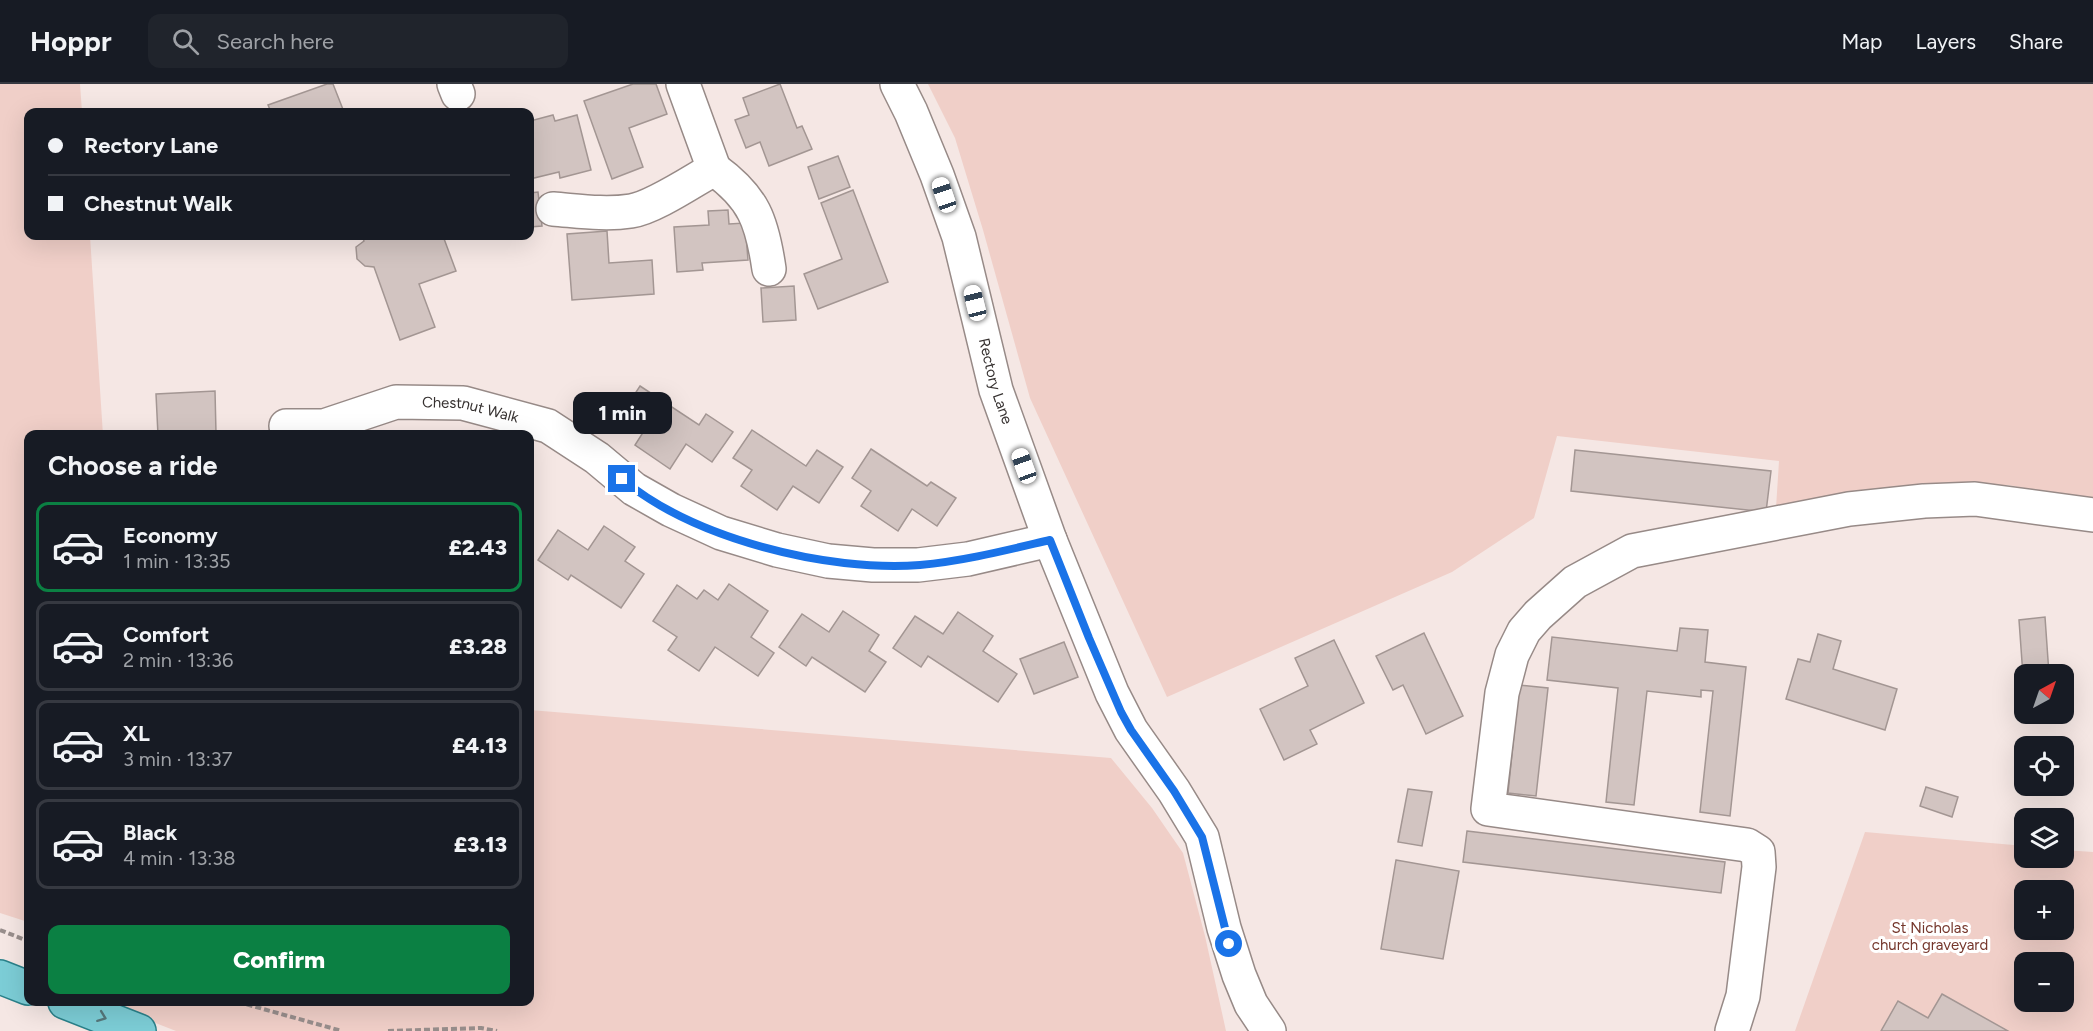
<!DOCTYPE html>
<html lang="en">
<head>
<meta charset="utf-8">
<style>
  body { margin:0; font-family:Figtree,sans-serif; background:#20242c; color:#f1f3f6; height:100vh; display:flex; flex-direction:column; font-size:22px; white-space:nowrap }
  * { box-sizing:border-box; margin:0 }
  p { font-size:20px; color:#9ea1a6 }
  .icon { flex:none; width:33px; height:33px; fill:none; stroke:currentColor; stroke-width:2; stroke-linecap:round; stroke-linejoin:round }
  .map { position:relative; flex:1; overflow:hidden }
  .details { position:absolute; left:24px; top:346px; width:510px; height:576px; display:flex; flex-direction:column; background:#171b24; border-radius:12px; box-shadow:0 6px 24px #0002 }
  .details>* { flex:none }
  .top-card { position:absolute; left:24px; top:24px; width:510px; height:132px; border-radius:12px; box-shadow:0 6px 24px #0002; display:grid; align-content:center; height:132px; padding:0 24px; background:#171b24 }
  .needle { width:39px; rotate:40deg }
  .buttons { position:absolute; left:2014px; top:580px; display:grid; gap:12px }
  .buttons a { display:grid; place-items:center; width:60px; height:60px; border-radius:12px; background:#171b24; box-shadow:0 6px 24px #0002; font-size:30px }
  .end { position:absolute; width:27px; height:27px; margin:-14px; border:8px solid #1a73e8; background:#fff; box-shadow:0 0 0 3px #fff }
  .from { border-radius:50% }
  .bubble { position:absolute; height:42px; border-radius:12px; background:#171b24; box-shadow:0 6px 24px #0002; font-size:20px; font-weight:800; line-height:42px; text-align:center }
  .car { position:absolute; width:18px; height:36px; margin:-18px -9px; border-radius:8px; box-shadow:0 0 4px 2px #0007; background:linear-gradient(#fff 24%,#345 0 40%,#fff 0 76%,#345 0 86%,#fff 0) }
  .top-card b { display:flex; align-items:center; gap:21px; height:57px; font-size:22px }
  .top-card b+b { border-top:2px solid #363941 }
  .top-card i { width:15px; height:15px; background:#f1f3f6 }
  ul { padding:0; list-style:none }
  li { display:flex; align-items:center; gap:18px; height:90px; margin:0 12px 9px; padding:0 12px; border:3px solid #363941; border-radius:12px }
  li div { flex:1 }
  li b { display:block; font-size:22px }
  li em { font-style:normal; font-weight:800 }
  li.on { border-color:#0b8043 }
  li>.icon { width:54px; height:54px; stroke-width:1.5 }
  h2 { padding:0 24px; font-size:27px; line-height:72px }
  .cta { display:flex; gap:12px; margin-top:auto; padding:12px 24px }
  .cta a { flex:1; height:69px; border-radius:12px; background:#0b8043; color:#fff; font-size:24px; font-weight:800; line-height:69px; text-align:center }
  header { display:flex; align-items:center; gap:36px; box-sizing:border-box; height:84px; padding:0 30px; background:#171b24; border-bottom:2px solid #363941 }
  header strong { font-size:28px }
  nav { display:flex; gap:33px; margin-inline-start:auto; font-size:21px }
  .search { width:420px; height:54px; background:#20242c; display:flex; align-items:center; gap:15px; box-sizing:border-box; padding:0 21px; border-radius:12px; color:#9ea1a6; font-size:22px }
  .map>svg:first-child { display:block }
  .green { fill:#f0cfc8; fill-rule:evenodd }
  .building { fill:#d2c4c1; stroke:#a39693; stroke-width:1.5 }
  .lines { fill:none; stroke-linecap:round; stroke-linejoin:round }
  .minor-casing { stroke:#978a87; stroke-width:36 }
  .major-casing { stroke:#2a818a; stroke-width:36 }
  .path { stroke:#988e8c; stroke-width:4; stroke-dasharray:6 3; stroke-linecap:butt }
  .minor { stroke:#fff; stroke-width:33 }
  .major { stroke:#7ccdd6; stroke-width:33 }
  .oneway { stroke:#56777b }
  .route { stroke:#1a73e8; stroke-width:8 }
  .labels { text-anchor:middle; dominant-baseline:central; stroke-width:6; stroke-linejoin:round; paint-order:stroke }
  .street-label { font-size:15px; fill:#363130; stroke:#fff }
  .park-label { font-size:15px; fill:#75372c; stroke:#fff }
</style>
</head>
<body>
<header>
<strong>Hoppr</strong>
<div class="search"><svg class="icon" aria-label="search" viewBox="0 0 24 24"><circle cx="10" cy="10" r="6"/><path d="M15 15l6 6"/></svg>Search here</div>
<nav><a>Map</a><a>Layers</a><a>Share</a></nav>
</header>
<div class="map">
<svg width="2093" height="947" viewBox="0 0 2093 947">
  <rect width="100%" height="100%" fill="#f5e7e4"/>
  <!-- green -->
  <g class="green">
    <path d="M0 0H80L82 28H28V152H90L103 351H28V838L0 829Z"/>
    <path d="M928 0H2093V416L2008 401 1913 403 1776 424 1779 377 1557 352 1534 434 1452 488 1167 613 1030 314 983 146 955 54Z"/>
    <path d="M530 626 1111 674 1152 724 1183 769 1205 852 1226 947H176L102 918H530Z"/>
    <path d="M1865 748 2025 762V774H2064V766L2093 768V947H1795ZM2025 807H2064V846H2025ZM2025 879H2064V918H2025Z"/>
  </g>
  <!-- building -->
  <g class="building">
    <path d="M327 0H333L344 28H271L268 21Z"/>
    <path d="M633 0H656L667 30 629 44 643 83 612 95 584 17Z"/>
    <path d="M780 0 797 44 802 42 812 65 769 82 760 58 746 64 735 36 749 31 743 14Z"/>
    <path d="M553 31 555 37 577 31 591 86 560 94 559 88 530 95V37Z"/>
    <path d="M838 72 850 103 819 115 808 83Z"/>
    <path d="M853 106 888 198 818 225 804 190 842 175 821 119Z"/>
    <path d="M538 108 542 142 530 143V109Z"/>
    <path d="M728 126 729 140 745 139 748 176 702 179 703 186 677 188 674 143 709 141 708 127Z"/>
    <path d="M607 147 609 179 652 176 654 210 572 216 567 150Z"/>
    <path d="M362 152H443L456 187 419 200 435 243 400 256 374 183 365 182 357 175 356 163 364 157Z"/>
    <path d="M794 202 796 236 763 238 761 204Z"/>
    <path d="M640 302 699 341 706 330 733 348 712 378 686 360 670 385 635 361 644 347 621 331Z"/>
    <path d="M215 307 216 349 235 348V351H158L156 310Z"/>
    <path d="M752 346 806 382 817 366 843 383 819 419 793 402 777 426 741 402 752 386 733 374Z"/>
    <path d="M871 365 927 402 931 398 956 414 937 442 912 425 898 447 861 422 871 407 852 394Z"/>
    <path d="M1575 366 1771 387 1766 428 1571 407Z"/>
    <path d="M604 442 635 463 625 477 644 490 621 524 571 491 568 496 538 476 558 446 588 466Z"/>
    <path d="M729 500 768 527 751 553 774 569 758 592 715 563 699 587 668 566 677 553 653 537 677 501 697 515 704 506 718 516Z"/>
    <path d="M843 527 879 551 869 567 886 578 865 608 812 573 806 582 779 563 802 530 829 548Z"/>
    <path d="M958 528 993 552 983 567 1017 590 998 618 928 572 921 583 893 564 915 532 943 550Z"/>
    <path d="M2045 533 2049 590 2023 592 2019 536Z"/>
    <path d="M1680 544 1708 546 1705 578 1746 583 1730 732 1700 728 1713 607 1701 606V613L1647 607 1634 721 1606 718 1618 604 1547 596 1552 553 1677 567Z"/>
    <path d="M1424 549 1463 632 1426 650 1403 601 1393 606 1376 572Z"/>
    <path d="M1818 550 1841 557 1833 585 1897 605 1885 646 1786 615 1798 575 1810 578Z"/>
    <path d="M1334 556 1364 619 1310 646 1317 660 1284 676 1260 625 1308 602 1295 574Z"/>
    <path d="M1064 558 1078 593 1034 610 1020 575Z"/>
    <path d="M1519 601 1548 604 1536 712 1508 709Z"/>
    <path d="M1926 703 1958 713 1952 733 1920 722Z"/>
    <path d="M1408 705 1432 708 1422 762 1398 758Z"/>
    <path d="M1467 747 1725 778 1721 809 1463 778Z"/>
    <path d="M1396 776 1459 787 1443 875 1381 865Z"/>
    <path d="M1942 910 2008 947H1881L1898 917 1928 934Z"/>
  </g>
  <g class="lines">
    <!-- minor casing -->
    <g class="minor-casing">
      <g id="minor">
        <path d="M454 0 458 10"/>
        <path d="M683 0 714 85"/>
        <path id="s1" d="M897 0 911 28 937 91 959 153 996 306 1050 456 1112 609 1131 646 1174 707 1202 753 1224 844 1239 891 1251 920 1269 947"/>
        <path d="M714 85C754 114 762 137 769 185"/>
        <path d="M553 125C579 127 605 131 631 127 653 124 694 96 714 85"/>
        <path id="s2" d="M286 342H324L396 318 463 319 548 342 597 374 634 405 671 426 721 449 777 466 828 477 873 481H918L968 475 1050 456"/>
        <path d="M1732 947 1743 912 1759 783 1758 768 1747 761 1488 725 1502 609 1512 571 1524 547 1538 531 1575 498 1632 467 1849 425 1924 417 1975 415 2093 431"/>
      </g>
    </g>
    <!-- major casing -->
    <g class="major-casing">
      <g id="major">
        <path d="M0 893 28 904"/>
        <path d="M65 918 139 947"/>
      </g>
    </g>
    <!-- path -->
    <g class="path">
      <path d="M0 846 28 857"/>
      <path d="M238 918 342 947"/>
      <path d="M388 947 481 944 497 947"/>
    </g>
    <!-- minor -->
    <use href="#minor" class="minor"/>
    <!-- major -->
    <use href="#major" class="major"/>
  </g>
  <!-- one-way arrows -->
  <defs><path id="oneway-chevron" d="M-2-3.5L2.5 0L-2 3.5" fill="none" stroke-width="1.6" stroke-linecap="round" stroke-linejoin="round" transform="scale(1.5)"/></defs>
  <use class="oneway" href="#oneway-chevron" transform="translate(102 933) rotate(21)"/>
  <g class="lines">
    <!-- route -->
    <path class="route" d="M622 395C694 455 827 488 920 481 964 477 1007 466 1050 456L1089 554 1121 628 1131 646 1174 707 1202 753 1229 860"/>
  </g>
  <g class="labels">
    <!-- street labels -->
    <g class="street-label">
      <text stroke="none"><textPath href="#s1" startOffset="314">Rectory Lane</textPath></text>
      <text stroke="none"><textPath href="#s2" startOffset="189">Chestnut Walk</textPath></text>
    </g>
    <!-- park labels -->
    <g class="park-label">
      <text x="1930" y="844">St Nicholas<tspan x="1930" dy="17">church graveyard</tspan></text>
    </g>
  </g>
</svg>
<div class="buttons">
<a><svg class="needle" viewBox="-14 -14 28 28"><path d="M0-13l5 13h-10z" fill="#e53935"/><path d="M0 13l5-13h-10z" fill="#9ea1a6"/></svg></a>
<a><svg class="icon" aria-label="locate" viewBox="0 0 24 24"><circle cx="12" cy="12" r="6"/><path d="M12 2v4M12 18v4M2 12h4M18 12h4"/></svg></a>
<a><svg class="icon" aria-label="layers" viewBox="0 0 24 24"><path d="M12 4l9 5-9 5-9-5zM3 14l9 5 9-5"/></svg></a>
<a>+</a>
<a>−</a>
</div>
<i class="end from" style="left:1229px;top:860px"></i>
<i class="end" style="left:622px;top:395px"></i>
<div class="bubble" style="left:573px;top:308px;width:99px">1 min</div>
<i class="car" style="left:944px;top:111px;rotate:341deg"></i>
<i class="car" style="left:975px;top:219px;rotate:346deg"></i>
<i class="car" style="left:1024px;top:382px;rotate:340deg"></i>
<div class="top-card">
<b><i class="from"></i>Rectory Lane</b>
<b><i></i>Chestnut Walk</b>
</div>
<section class="details">
<h2>Choose a ride</h2>
<ul>
<li class="on"><svg class="icon" aria-label="car" viewBox="0 0 24 24"><path d="M5 17H2v-5l4-1 3-4h7l3 4 3 1v5h-3M9 17h6M6 11h13"/><circle cx="7" cy="17" r="2"/><circle cx="17" cy="17" r="2"/></svg><div><b>Economy</b><p>1 min · 13:35</p></div><em>£2.43</em></li>
<li><svg class="icon" aria-label="car" viewBox="0 0 24 24"><path d="M5 17H2v-5l4-1 3-4h7l3 4 3 1v5h-3M9 17h6M6 11h13"/><circle cx="7" cy="17" r="2"/><circle cx="17" cy="17" r="2"/></svg><div><b>Comfort</b><p>2 min · 13:36</p></div><em>£3.28</em></li>
<li><svg class="icon" aria-label="car" viewBox="0 0 24 24"><path d="M5 17H2v-5l4-1 3-4h7l3 4 3 1v5h-3M9 17h6M6 11h13"/><circle cx="7" cy="17" r="2"/><circle cx="17" cy="17" r="2"/></svg><div><b>XL</b><p>3 min · 13:37</p></div><em>£4.13</em></li>
<li><svg class="icon" aria-label="car" viewBox="0 0 24 24"><path d="M5 17H2v-5l4-1 3-4h7l3 4 3 1v5h-3M9 17h6M6 11h13"/><circle cx="7" cy="17" r="2"/><circle cx="17" cy="17" r="2"/></svg><div><b>Black</b><p>4 min · 13:38</p></div><em>£3.13</em></li>
</ul>
<div class="cta"><a>Confirm</a></div>
</section>
</div>
</body>
</html>
